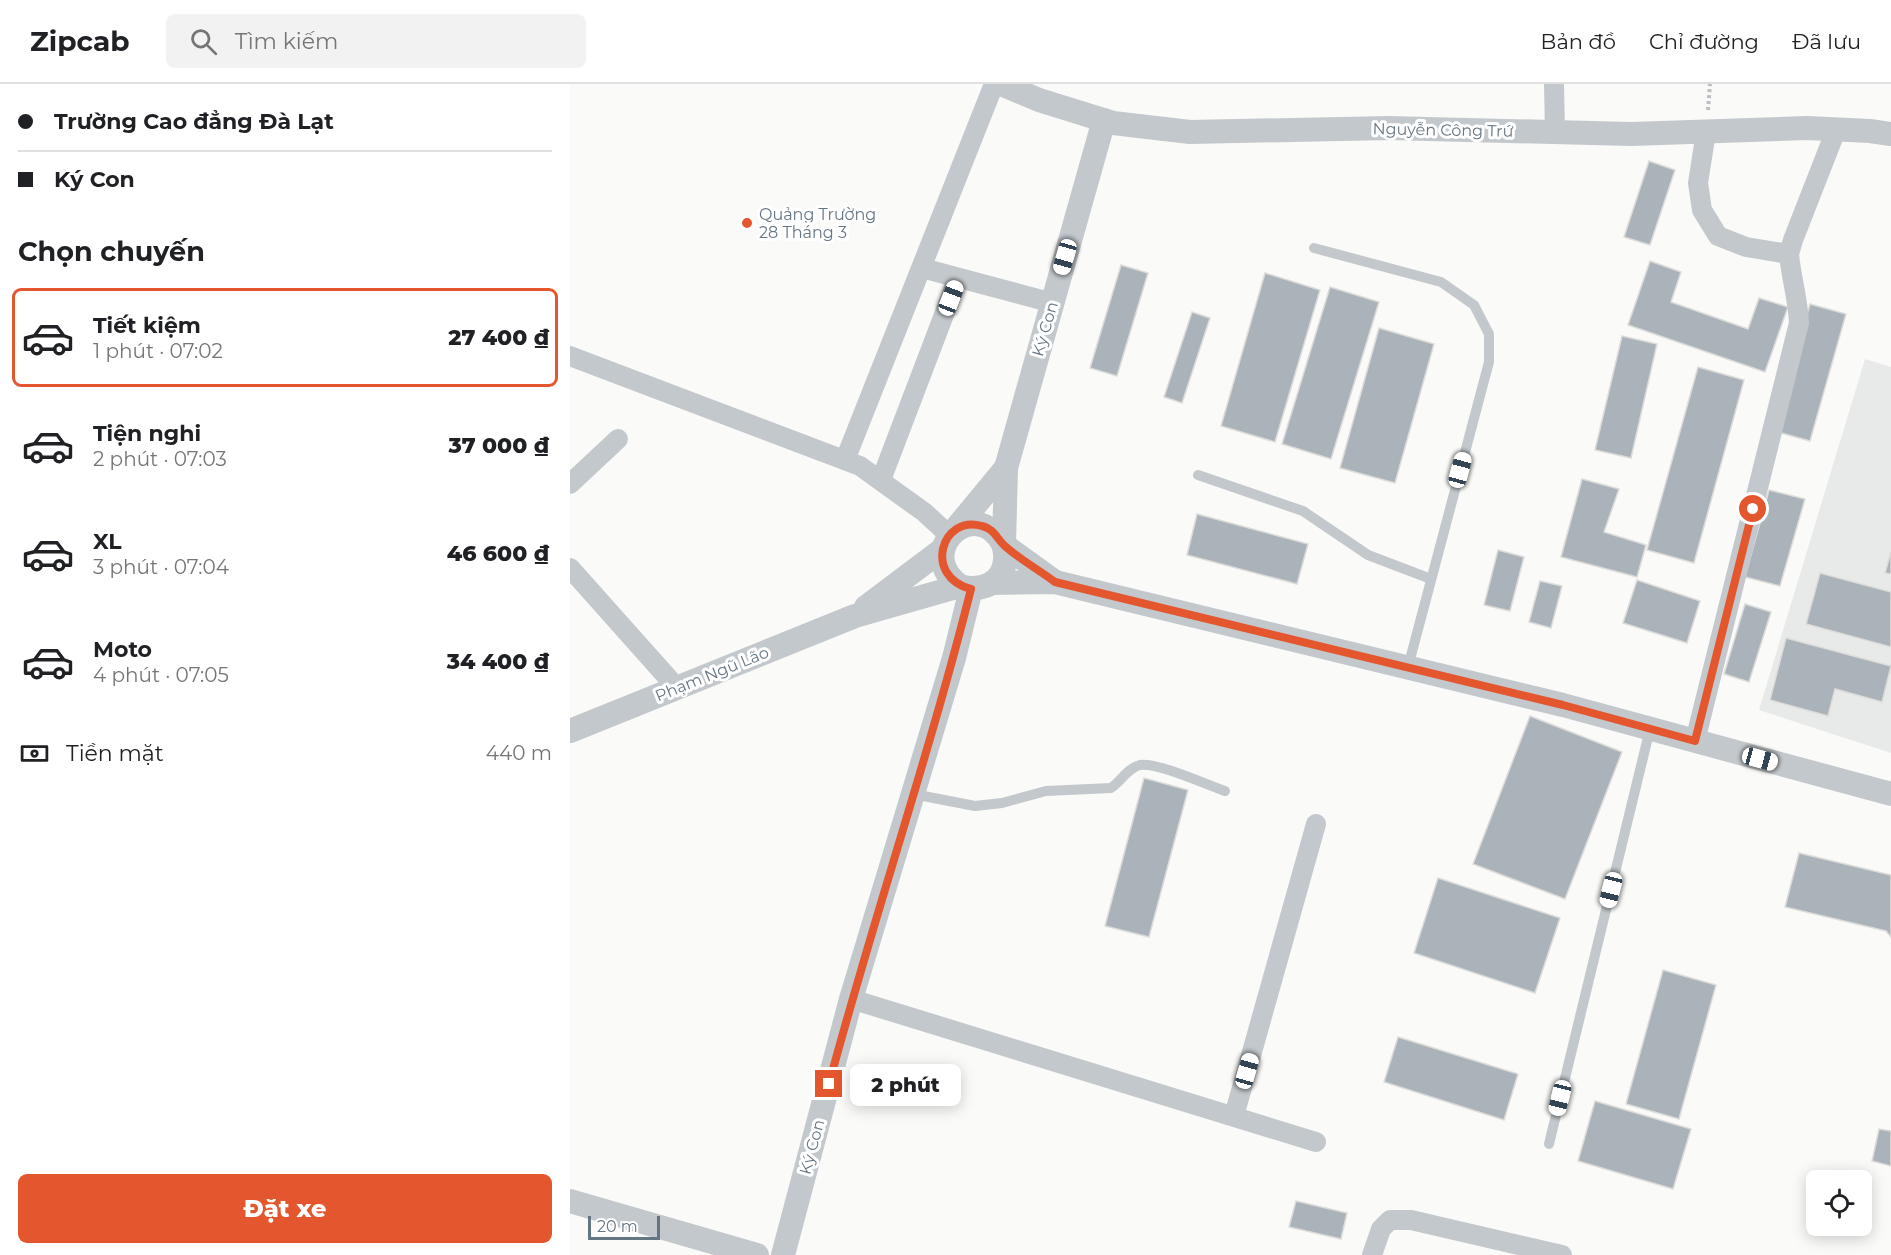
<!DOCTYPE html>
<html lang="vi">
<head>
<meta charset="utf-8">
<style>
  body { margin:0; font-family:Montserrat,sans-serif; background:#f2f2f2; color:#202124; height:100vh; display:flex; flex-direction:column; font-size:22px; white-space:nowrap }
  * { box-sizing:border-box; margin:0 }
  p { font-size:20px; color:#757577 }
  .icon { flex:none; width:33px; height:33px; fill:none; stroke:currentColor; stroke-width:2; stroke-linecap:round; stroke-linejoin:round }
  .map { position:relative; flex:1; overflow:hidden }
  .sheet { display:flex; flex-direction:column; background:#fff; width:570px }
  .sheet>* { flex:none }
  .hud { display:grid; align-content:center; height:132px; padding:0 18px; background:#fff }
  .tools { position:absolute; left:1236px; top:1086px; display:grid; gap:12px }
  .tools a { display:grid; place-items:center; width:66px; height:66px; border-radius:9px; background:#fff; box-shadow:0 3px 15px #0003; font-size:30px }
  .scale { position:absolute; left:18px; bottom:15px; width:72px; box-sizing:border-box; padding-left:6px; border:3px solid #657683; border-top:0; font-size:16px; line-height:21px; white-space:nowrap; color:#657683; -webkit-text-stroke:4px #fff; paint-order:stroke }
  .end { position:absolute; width:27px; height:27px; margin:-14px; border:8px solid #e4572e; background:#fff; box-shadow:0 0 0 3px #fff }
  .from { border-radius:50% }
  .bubble { position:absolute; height:42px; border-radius:9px; background:#fff; box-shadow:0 3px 15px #0003; font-size:20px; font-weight:800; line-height:42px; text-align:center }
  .car { position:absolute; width:18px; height:36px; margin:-18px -9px; border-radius:8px; box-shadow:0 0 4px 2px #0007; background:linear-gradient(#fff 24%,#345 0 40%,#fff 0 76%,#345 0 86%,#fff 0) }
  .hud b { display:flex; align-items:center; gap:21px; height:57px; font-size:22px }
  .hud b+b { border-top:2px solid #e0e0e0 }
  .hud i { width:15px; height:15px; background:#202124 }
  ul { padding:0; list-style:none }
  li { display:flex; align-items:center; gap:18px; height:99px; margin:0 12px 9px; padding:0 6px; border:3px solid transparent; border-radius:9px }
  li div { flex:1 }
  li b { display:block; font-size:22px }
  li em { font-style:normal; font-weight:800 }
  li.selected { border-color:#e4572e }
  li>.icon { width:54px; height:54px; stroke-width:1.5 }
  h2 { padding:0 18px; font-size:27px; line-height:72px }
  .pay { display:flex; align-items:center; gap:15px; height:66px; padding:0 18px; font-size:22px }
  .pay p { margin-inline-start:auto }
  .cta { display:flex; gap:12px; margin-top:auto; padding:12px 18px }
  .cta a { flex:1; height:69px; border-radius:9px; background:#e4572e; color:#fff; font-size:24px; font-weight:800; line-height:69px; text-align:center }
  header { display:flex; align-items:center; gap:36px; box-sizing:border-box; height:84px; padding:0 30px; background:#fff; border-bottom:2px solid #e0e0e0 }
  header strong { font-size:28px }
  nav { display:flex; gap:33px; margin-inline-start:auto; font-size:21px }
  .search { width:420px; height:54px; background:#f2f2f2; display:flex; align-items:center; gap:15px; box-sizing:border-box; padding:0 21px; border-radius:9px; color:#757577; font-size:22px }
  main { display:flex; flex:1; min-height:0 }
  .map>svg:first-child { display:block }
  .built { fill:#e8e9e9 }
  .building { fill:#aab3b9; stroke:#dcdcda; stroke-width:1.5 }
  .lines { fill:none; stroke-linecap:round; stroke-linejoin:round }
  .path { stroke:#bbbfc2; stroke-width:4; stroke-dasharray:3 3; stroke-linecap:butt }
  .service { stroke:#c3c8cc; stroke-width:10 }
  .minor { stroke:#c3c8cc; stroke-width:20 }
  .tertiary { stroke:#c3c8cc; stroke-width:24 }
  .route { stroke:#e4572e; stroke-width:8 }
  .poi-dot { fill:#e4572e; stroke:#fff; stroke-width:2 }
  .labels { text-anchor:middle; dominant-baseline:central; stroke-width:6; stroke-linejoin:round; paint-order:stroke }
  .street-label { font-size:16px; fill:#657683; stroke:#fff }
  .poi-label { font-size:16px; fill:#657683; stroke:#fff; text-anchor:start }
</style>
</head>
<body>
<header>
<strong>Zipcab</strong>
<div class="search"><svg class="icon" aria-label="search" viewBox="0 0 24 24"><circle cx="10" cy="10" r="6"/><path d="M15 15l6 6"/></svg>Tìm kiếm</div>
<nav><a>Bản đồ</a><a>Chỉ đường</a><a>Đã lưu</a></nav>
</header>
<main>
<section class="sheet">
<div class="hud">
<b><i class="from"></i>Trường Cao đẳng Đà Lạt</b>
<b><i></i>Ký Con</b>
</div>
<h2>Chọn chuyến</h2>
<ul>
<li class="selected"><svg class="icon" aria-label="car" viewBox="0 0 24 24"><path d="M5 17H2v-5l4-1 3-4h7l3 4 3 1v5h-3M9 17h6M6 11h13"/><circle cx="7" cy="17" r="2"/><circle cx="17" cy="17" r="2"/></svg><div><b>Tiết kiệm</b><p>1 phút · 07:02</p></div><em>27 400 ₫</em></li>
<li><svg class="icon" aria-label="car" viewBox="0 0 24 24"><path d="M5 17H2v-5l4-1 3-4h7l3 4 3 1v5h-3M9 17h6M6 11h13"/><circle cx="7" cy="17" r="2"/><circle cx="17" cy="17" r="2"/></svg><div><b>Tiện nghi</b><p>2 phút · 07:03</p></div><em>37 000 ₫</em></li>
<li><svg class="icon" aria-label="car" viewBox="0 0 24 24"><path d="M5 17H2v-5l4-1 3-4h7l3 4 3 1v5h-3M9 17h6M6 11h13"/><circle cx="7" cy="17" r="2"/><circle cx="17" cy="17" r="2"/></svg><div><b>XL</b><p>3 phút · 07:04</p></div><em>46 600 ₫</em></li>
<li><svg class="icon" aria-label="car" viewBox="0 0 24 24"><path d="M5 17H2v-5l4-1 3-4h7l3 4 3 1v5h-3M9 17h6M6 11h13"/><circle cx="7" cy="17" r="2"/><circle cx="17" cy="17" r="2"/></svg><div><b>Moto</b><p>4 phút · 07:05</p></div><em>34 400 ₫</em></li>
</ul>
<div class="pay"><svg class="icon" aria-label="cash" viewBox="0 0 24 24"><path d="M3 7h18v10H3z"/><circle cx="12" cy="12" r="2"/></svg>Tiền mặt<p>440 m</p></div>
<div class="cta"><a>Đặt xe</a></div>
</section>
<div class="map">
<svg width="1321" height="1171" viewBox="0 0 1321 1171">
  <rect width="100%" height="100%" fill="#fafaf8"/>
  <!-- built -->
  <path class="built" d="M1295 275 1321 283V669L1189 626Z"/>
  <!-- building -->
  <g class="building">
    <path d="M1079 77 1105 86 1080 161 1054 153Z"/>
    <path d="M1080 177 1111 188 1101 218 1178 245 1189 214 1218 223 1195 288 1058 241Z"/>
    <path d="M551 181 578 189 547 292 520 284Z"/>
    <path d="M695 189 750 206 705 358 651 342Z"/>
    <path d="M760 203 809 218 761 375 712 360Z"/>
    <path d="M1240 220 1276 230 1240 357 1204 347Z"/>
    <path d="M622 228 640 234 612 319 594 313Z"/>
    <path d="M809 244 864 260 825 399 770 384Z"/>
    <path d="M1052 252 1087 260 1061 374 1025 366Z"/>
    <path d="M1128 283 1174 296 1124 479 1077 466Z"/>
    <path d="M1012 395 1049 405 1034 448 1076 461 1067 493 991 473Z"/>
    <path d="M1199 406 1235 415 1210 502 1175 493Z"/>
    <path d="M627 430 738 460 727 500 617 471Z"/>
    <path d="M928 466 954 473 940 527 914 521Z"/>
    <path d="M1321 468V490L1315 489Z"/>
    <path d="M1250 489 1321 508V563L1236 540Z"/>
    <path d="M1067 496 1130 517 1117 559 1053 539Z"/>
    <path d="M970 497 992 502 981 544 959 538Z"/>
    <path d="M1175 520 1201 528 1179 598 1154 590Z"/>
    <path d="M1216 554 1321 582 1312 618 1265 605 1258 632 1200 616Z"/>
    <path d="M960 632 1052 668 995 815 903 780Z"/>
    <path d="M574 694 618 706 579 853 535 842Z"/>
    <path d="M1229 769 1321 791V853L1316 847 1215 823Z"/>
    <path d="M868 794 990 834 965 909 844 869Z"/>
    <path d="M1093 886 1146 901 1109 1035 1056 1020Z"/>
    <path d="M828 953 948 990 934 1036 814 998Z"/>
    <path d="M1025 1017 1121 1045 1103 1105 1008 1077Z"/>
    <path d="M1309 1045 1321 1047V1082L1302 1077Z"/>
    <path d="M726 1117 777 1129 771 1155 719 1143Z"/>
  </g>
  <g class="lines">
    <!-- path -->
    <path class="path" d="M1138 26 1140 0"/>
    <!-- service -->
    <g class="service">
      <path d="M744 164 871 198 904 221 919 250V278L838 583"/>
      <path d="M628 391 733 427 798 471 861 495"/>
      <path d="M343 710 405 722 432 719 476 707 541 704C551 697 558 684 570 681 587 678 637 701 655 707"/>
      <path d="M979 1060 1080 645"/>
    </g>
    <!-- minor -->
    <g class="minor">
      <path d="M984 0 985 48"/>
      <path d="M1136 48 1128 99 1132 126 1148 152 1176 163 1219 170 1223 156 1266 46"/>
      <path d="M352 184 483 219"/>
      <path d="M0 272 290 382 354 428 380 452"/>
      <path d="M275 376 424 0"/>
      <path d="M311 396 388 194"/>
      <path d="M0 400 48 355"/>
      <path d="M0 484 107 604"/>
      <path d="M1125 657 1229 239C1228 215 1221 193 1219 170"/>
      <path d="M281 915 746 1058"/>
      <path d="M664 1032 746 740"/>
      <path d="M802 1171 811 1145 820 1136H841L992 1171"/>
    </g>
    <!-- tertiary -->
    <g class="tertiary">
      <path d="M431 0 469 16 543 39 620 48 818 44 1061 50 1237 44 1300 47 1321 50"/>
      <path d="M383 448 436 384"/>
      <path d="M485 498 434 461 436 384 534 36"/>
      <path d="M422 499 485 498 993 621 1321 710"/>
      <path d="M296 523 373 465"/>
      <path d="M0 647 285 532 390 502C411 508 433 500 435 476 436 466 433 457 426 450 395 418 346 471 390 502"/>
      <path d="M0 1117 187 1171"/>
      <path d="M213 1171 281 915 384 574 401 505"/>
    </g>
  </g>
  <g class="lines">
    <!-- route -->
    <path class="route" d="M259 1000C303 835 359 672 401 505 353 493 371 430 412 442 425 445 427 456 436 463 451 476 469 486 485 498L993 621 1125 657 1183 425"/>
  </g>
  <!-- markers -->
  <circle class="poi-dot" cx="177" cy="139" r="6"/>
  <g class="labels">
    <!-- street labels -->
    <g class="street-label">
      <text transform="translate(873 46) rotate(1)">Nguyễn Công Trứ</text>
      <text transform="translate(475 245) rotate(-74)">Ký Con</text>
      <text transform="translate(142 590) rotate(-22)">Phạm Ngũ Lão</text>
      <text transform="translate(242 1063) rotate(-75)">Ký Con</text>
    </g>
    <!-- poi labels -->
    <g class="poi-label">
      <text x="189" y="130">Quảng Trường<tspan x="189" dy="18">28 Tháng 3</tspan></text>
    </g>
  </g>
</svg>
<div class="tools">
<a><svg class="icon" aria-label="locate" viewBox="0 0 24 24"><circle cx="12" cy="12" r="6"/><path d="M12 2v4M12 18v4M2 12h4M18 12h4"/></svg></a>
</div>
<div class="scale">20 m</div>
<i class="end from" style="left:1183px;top:425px"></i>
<i class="end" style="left:259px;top:1000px"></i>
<div class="bubble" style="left:280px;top:980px;width:111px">2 phút</div>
<i class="car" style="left:495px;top:173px;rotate:196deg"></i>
<i class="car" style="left:381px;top:214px;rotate:21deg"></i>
<i class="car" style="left:890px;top:386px;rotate:15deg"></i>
<i class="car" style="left:1190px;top:675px;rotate:105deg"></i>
<i class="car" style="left:1041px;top:806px;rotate:194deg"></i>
<i class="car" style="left:677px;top:987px;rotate:16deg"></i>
<i class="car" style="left:990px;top:1014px;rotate:194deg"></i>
</div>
</main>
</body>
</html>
